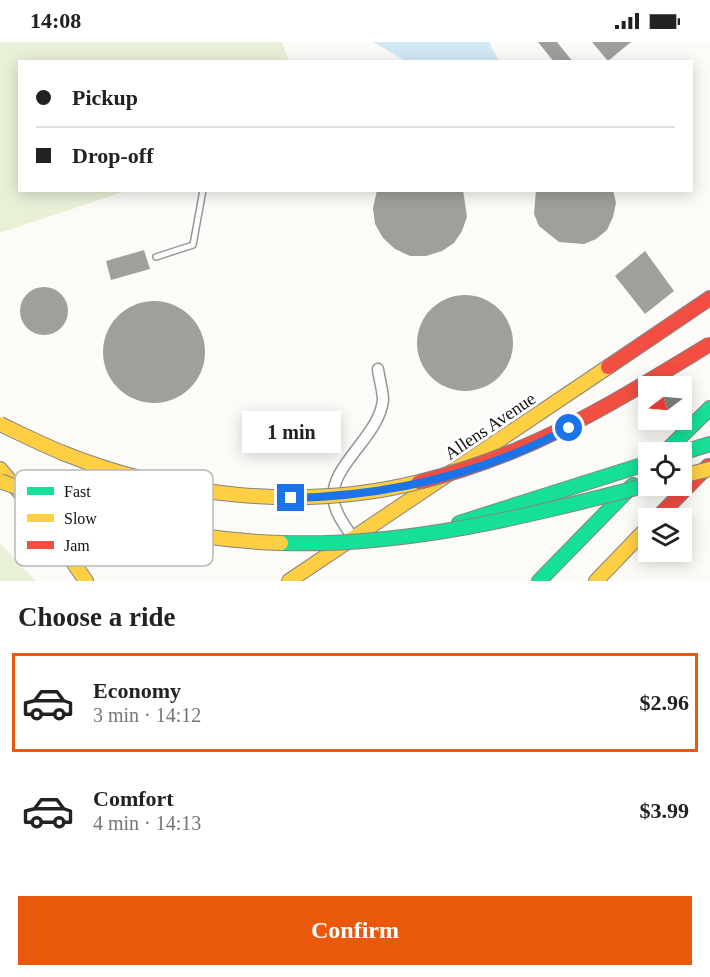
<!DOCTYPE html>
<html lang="en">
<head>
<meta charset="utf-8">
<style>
  body { margin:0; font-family:Georgia,serif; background:#f2f2f2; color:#222; height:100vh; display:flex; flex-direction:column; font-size:22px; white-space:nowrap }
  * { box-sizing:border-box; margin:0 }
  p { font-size:20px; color:#767676 }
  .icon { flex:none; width:33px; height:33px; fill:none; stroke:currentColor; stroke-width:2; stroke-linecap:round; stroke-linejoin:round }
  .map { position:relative; height:539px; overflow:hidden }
  .sheet { display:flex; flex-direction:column; background:#fff; flex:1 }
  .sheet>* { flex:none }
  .guide { position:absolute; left:18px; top:18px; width:675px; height:132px; border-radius:0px; box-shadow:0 3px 15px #0003; display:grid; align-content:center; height:132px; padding:0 18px; background:#fff }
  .needle { width:39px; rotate:254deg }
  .tools { position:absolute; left:638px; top:334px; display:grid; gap:12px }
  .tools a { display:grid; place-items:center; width:54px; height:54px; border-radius:0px; background:#fff; box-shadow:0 3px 15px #0003; font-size:30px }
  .end { position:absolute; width:27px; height:27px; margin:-14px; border:8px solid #1a73e8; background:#fff; box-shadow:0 0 0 3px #fff }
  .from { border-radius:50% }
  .bubble { position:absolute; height:42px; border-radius:0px; background:#fff; box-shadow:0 3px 15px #0003; font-size:20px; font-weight:700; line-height:42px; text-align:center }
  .guide b { display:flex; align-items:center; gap:21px; height:57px; font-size:22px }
  .guide b+b { border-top:2px solid #e0e0e0 }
  .guide i { width:15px; height:15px; background:#222 }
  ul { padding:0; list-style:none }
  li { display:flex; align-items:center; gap:18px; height:99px; margin:0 12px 9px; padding:0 6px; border:3px solid transparent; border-radius:0px }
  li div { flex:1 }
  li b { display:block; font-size:22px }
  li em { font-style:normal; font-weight:700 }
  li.on { border-color:#ea580c }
  li>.icon { width:54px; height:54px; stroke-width:1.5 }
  h2 { padding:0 18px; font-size:27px; line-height:72px }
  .primary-button { display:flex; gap:12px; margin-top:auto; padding:12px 18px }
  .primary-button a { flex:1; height:69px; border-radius:0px; background:#ea580c; color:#fff; font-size:24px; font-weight:700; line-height:69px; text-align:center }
  .status { display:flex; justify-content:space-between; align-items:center; height:42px; padding:0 30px; background:#fff; direction:ltr }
  .status svg { height:16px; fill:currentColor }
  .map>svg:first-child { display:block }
  .green { fill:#e8f1d8 }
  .water { fill:#d0e9f5 }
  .building { fill:#a19f9c }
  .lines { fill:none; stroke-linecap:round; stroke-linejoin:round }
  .lane-casing { stroke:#979695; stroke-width:8 }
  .street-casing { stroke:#979695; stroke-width:13 }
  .fast-casing { stroke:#858482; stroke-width:16 }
  .slow-casing { stroke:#858482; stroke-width:16 }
  .jam-casing { stroke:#858482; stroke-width:16 }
  .lane { stroke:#fffefe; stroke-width:5 }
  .street { stroke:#fffefe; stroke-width:10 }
  .fast { stroke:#16e098; stroke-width:14 }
  .slow { stroke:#ffcf43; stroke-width:14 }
  .jam { stroke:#f24e42; stroke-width:14 }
  .fast-bridge-casing { stroke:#858482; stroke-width:16; stroke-linecap:butt }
  .slow-bridge-casing { stroke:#858482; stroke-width:16; stroke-linecap:butt }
  .jam-bridge-casing { stroke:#858482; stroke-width:16; stroke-linecap:butt }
  .fast-bridge { stroke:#16e098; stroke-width:14 }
  .slow-bridge { stroke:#ffcf43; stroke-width:14 }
  .jam-bridge { stroke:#f24e42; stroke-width:14 }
  .route { stroke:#1a73e8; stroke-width:8 }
  .labels { text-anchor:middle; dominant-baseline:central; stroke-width:6; stroke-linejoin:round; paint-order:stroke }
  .street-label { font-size:18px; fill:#111; stroke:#fff }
  .key { fill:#fff; stroke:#b8b8b8; stroke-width:1.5 }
  .key-label { font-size:16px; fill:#111 }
</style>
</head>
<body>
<div class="status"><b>14:08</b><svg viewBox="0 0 49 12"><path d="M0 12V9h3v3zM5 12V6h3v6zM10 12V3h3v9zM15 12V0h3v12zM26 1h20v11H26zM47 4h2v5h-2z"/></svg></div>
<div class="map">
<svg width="710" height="539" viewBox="0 0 710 539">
  <rect width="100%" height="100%" fill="#fdfbf7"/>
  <!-- green -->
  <g class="green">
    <path d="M0 0H282L289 19 20 20V148L126 149 0 191Z"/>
    <path d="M0 501 36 539H0Z"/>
  </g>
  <!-- water -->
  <path class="water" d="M373 0H489L499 19H406Z"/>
  <!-- building -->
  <g class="building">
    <path d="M538 0H557L573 20H554Z"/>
    <path d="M592 0H631L608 19Z"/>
    <path d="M377 148H463L467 175 462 189 454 201 442 209 426 214H410L395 207 383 196 375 182 373 166Z"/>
    <path d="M536 148H613L616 161 613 175 607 188 596 197 584 202 559 200 539 184 534 172Z"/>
    <path d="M144 208 150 227 111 238 106 219Z"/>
    <path d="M645 209 674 249 645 272 615 234Z"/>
    <circle cx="44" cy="269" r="24"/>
    <circle cx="465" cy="301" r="48"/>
    <circle cx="154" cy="310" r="51"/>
  </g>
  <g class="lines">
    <!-- lane casing -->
    <g class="lane-casing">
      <path id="lane" d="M156 215 193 203 203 148"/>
    </g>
    <!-- street casing -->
    <g class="street-casing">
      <path id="street" d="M353 496C346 485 336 473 334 460 327 425 379 396 383 358 383 349 379 336 378 327"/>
    </g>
    <!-- fast casing -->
    <g class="fast-casing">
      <g id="fast">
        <path d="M664 411 710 366"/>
        <path d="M681 411 710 402"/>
        <path d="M459 481 648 421"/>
        <path d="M539 539 633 443"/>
      </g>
    </g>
    <!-- slow casing -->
    <g class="slow-casing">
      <g id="slow">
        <path d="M0 427 48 484 86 539"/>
        <path d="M289 539 608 325"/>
        <path d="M596 539 648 485"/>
      </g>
    </g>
    <!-- jam casing -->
    <g class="jam-casing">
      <g id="jam">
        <path d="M608 325 710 256"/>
        <path d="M656 477 708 424"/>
      </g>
    </g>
    <!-- lane -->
    <use href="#lane" class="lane"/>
    <!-- street -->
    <use href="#street" class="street"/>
    <!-- fast -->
    <use href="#fast" class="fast"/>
    <!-- slow -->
    <use href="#slow" class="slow"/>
    <!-- jam -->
    <use href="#jam" class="jam"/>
    <!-- fast-bridge casing -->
    <g class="fast-bridge-casing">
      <path id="fast-bridge" d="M281 501C408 505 527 474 648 443"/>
    </g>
    <!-- slow-bridge casing -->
    <g class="slow-bridge-casing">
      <g id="slow-bridge">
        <path d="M0 382C21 392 41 402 63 411 172 455 304 469 419 440"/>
        <path d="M681 434 710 427"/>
        <path d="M0 439C92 474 182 498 281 501"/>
      </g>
    </g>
    <!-- jam-bridge casing -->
    <g class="jam-bridge-casing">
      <path id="jam-bridge" d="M419 440C533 412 611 362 710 302"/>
    </g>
    <!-- fast-bridge -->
    <use href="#fast-bridge" class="fast-bridge"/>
    <!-- slow-bridge -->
    <use href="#slow-bridge" class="slow-bridge"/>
    <!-- jam-bridge -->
    <use href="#jam-bridge" class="jam-bridge"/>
  </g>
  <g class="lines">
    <!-- route -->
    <path class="route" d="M291 456C388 454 483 432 569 386"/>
  </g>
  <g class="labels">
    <!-- street labels -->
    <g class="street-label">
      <text transform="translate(490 384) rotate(-34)">Allens Avenue</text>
    </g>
  </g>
  <!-- legend -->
  <rect x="15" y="428" width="198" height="96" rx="9" class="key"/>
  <rect x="27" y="445" width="27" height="8" fill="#16e098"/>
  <rect x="27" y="472" width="27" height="8" fill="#ffcf43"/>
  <rect x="27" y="499" width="27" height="8" fill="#f24e42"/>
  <g class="key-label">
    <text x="64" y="455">Fast</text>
    <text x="64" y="482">Slow</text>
    <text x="64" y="509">Jam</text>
  </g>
</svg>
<div class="tools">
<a><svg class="needle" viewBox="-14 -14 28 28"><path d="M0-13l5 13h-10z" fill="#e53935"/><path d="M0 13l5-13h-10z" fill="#767676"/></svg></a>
<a><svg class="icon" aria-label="locate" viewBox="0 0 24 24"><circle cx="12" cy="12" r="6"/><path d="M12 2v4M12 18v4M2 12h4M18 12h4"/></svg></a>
<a><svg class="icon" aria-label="layers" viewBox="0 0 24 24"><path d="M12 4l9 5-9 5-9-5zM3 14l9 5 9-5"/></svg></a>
</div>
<i class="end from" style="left:569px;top:386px"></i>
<i class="end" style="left:291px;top:456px"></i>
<div class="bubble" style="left:242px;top:369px;width:99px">1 min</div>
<div class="guide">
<b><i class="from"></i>Pickup</b>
<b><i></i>Drop-off</b>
</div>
</div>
<section class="sheet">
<h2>Choose a ride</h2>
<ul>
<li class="on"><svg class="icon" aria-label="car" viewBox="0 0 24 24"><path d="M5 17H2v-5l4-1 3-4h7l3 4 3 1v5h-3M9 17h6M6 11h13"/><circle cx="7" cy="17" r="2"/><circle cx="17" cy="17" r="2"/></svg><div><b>Economy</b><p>3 min · 14:12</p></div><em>$2.96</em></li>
<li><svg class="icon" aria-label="car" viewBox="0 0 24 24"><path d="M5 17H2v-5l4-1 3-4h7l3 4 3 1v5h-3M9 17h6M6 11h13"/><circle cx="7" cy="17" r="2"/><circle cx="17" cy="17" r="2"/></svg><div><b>Comfort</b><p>4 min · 14:13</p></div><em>$3.99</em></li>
</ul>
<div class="primary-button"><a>Confirm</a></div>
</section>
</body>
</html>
